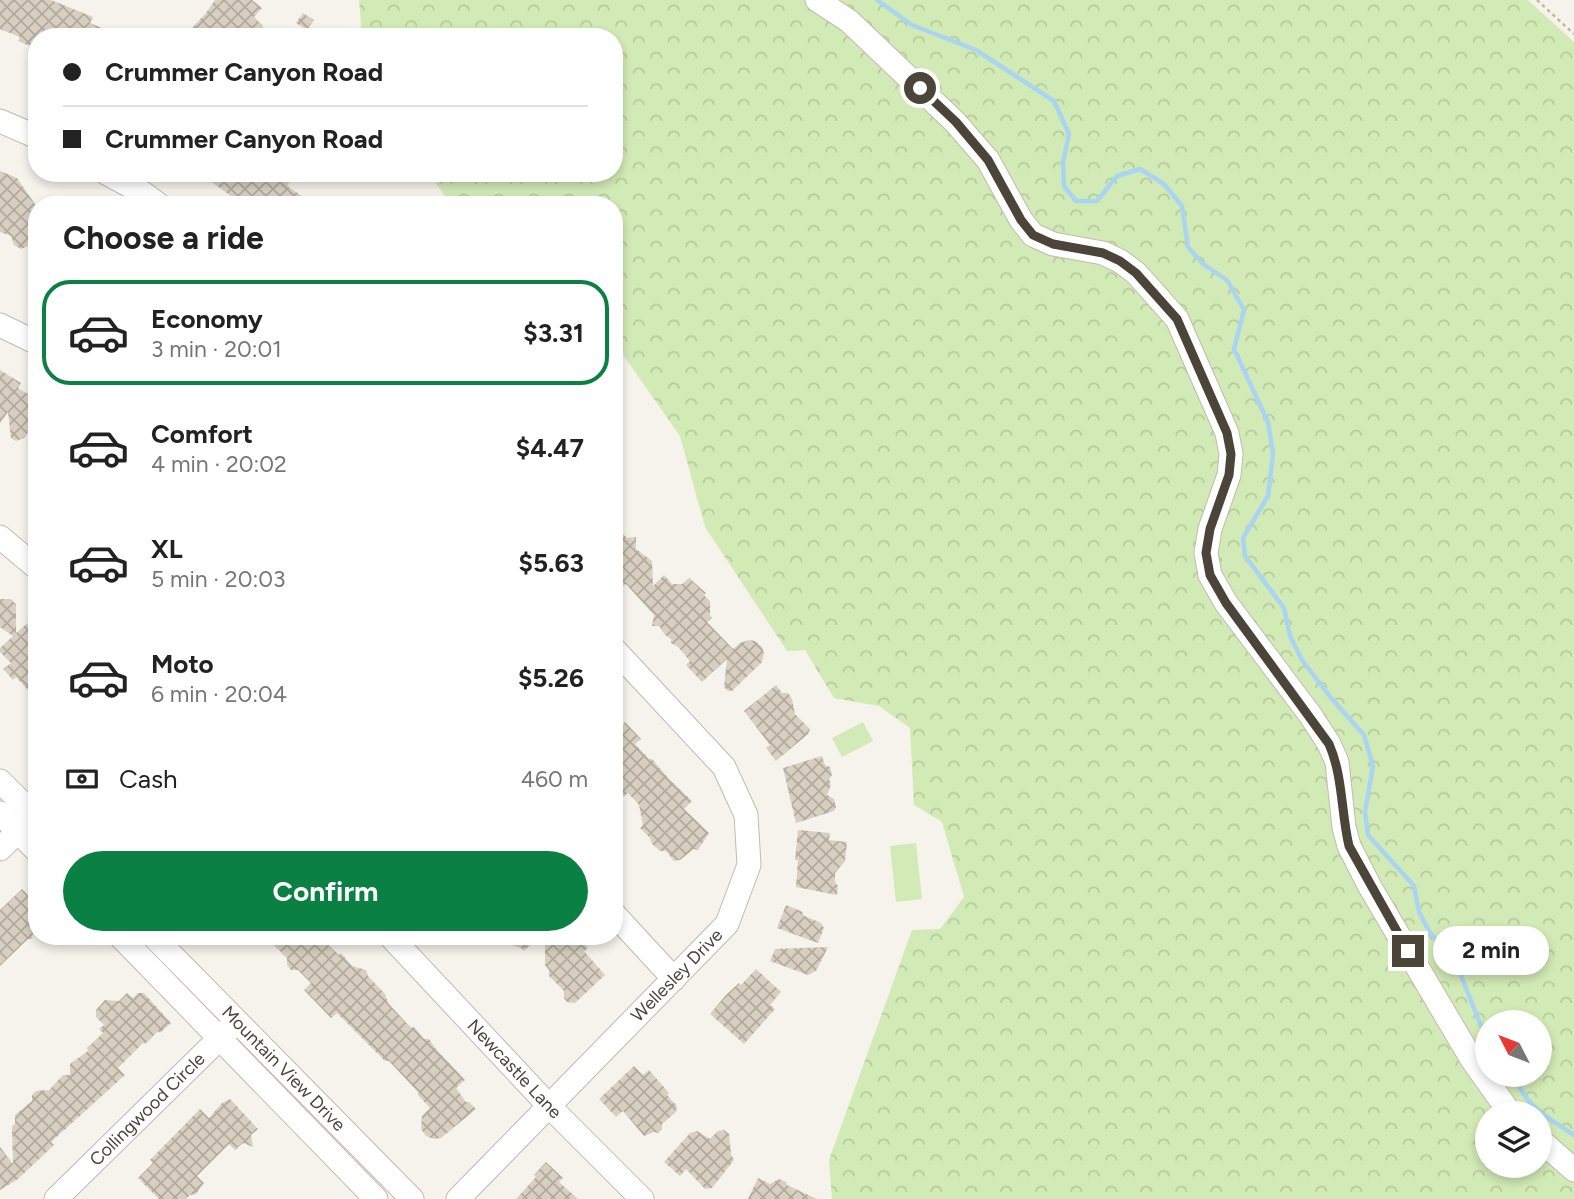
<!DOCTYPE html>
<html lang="en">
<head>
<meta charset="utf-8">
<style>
  body { margin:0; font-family:Figtree,sans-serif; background:#f6f6f6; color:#222; height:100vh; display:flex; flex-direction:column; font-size:26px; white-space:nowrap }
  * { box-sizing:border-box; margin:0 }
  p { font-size:23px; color:#767676 }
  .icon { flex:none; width:38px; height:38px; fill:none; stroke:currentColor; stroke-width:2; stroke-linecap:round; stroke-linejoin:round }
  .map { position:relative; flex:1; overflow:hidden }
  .drawer { position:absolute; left:28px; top:196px; width:595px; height:749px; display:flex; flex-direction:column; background:#fff; border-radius:28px; box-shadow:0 4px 10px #0003 }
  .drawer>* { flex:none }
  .hud { position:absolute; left:28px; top:28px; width:595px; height:154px; border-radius:28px; box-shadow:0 4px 10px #0003; display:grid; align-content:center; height:154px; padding:0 35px; background:#fff }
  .needle { width:46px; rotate:312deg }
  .tools { position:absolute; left:1475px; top:1010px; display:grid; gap:14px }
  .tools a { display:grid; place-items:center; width:77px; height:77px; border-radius:50%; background:#fff; box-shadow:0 4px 10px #0003; font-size:35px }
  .end { position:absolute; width:32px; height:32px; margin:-16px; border:9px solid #4b4439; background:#fff; box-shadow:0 0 0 4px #fff }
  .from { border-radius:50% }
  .bubble { position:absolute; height:49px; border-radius:24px; background:#fff; box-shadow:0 4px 10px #0003; font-size:23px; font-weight:700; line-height:49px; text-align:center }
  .hud b { display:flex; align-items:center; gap:24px; height:66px; font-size:26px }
  .hud b+b { border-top:2px solid #e0e0e0 }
  .hud i { width:18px; height:18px; background:#222 }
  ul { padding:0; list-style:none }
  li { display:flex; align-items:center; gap:21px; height:105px; margin:0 14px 10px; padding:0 21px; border:4px solid transparent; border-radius:28px }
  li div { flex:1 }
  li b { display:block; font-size:26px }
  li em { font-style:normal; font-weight:700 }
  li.on { border-color:#0b8043 }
  li>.icon { width:63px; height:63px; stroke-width:1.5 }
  h2 { padding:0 35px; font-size:32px; line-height:84px }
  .pay { display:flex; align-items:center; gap:18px; height:77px; padding:0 35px; font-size:26px }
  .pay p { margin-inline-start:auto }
  .button { display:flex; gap:14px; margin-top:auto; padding:14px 35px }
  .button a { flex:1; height:80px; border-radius:42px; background:#0b8043; color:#fff; font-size:28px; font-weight:700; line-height:80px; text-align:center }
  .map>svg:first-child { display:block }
  .forest { fill:url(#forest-crowns); fill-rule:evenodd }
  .garden { fill:#d2eab5 }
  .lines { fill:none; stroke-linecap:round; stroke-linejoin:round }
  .stream { stroke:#a9d4f2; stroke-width:4.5 }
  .building { fill:url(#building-cross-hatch) }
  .minor-casing { stroke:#c2bbae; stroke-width:25 }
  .path { stroke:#c4b79f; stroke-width:2.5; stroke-dasharray:3.5 3.5; stroke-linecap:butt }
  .minor { stroke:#fff; stroke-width:23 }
  .route { stroke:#4b4439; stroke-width:9 }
  .labels { text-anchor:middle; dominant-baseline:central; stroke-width:5; stroke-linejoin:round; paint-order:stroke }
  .street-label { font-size:18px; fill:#4b4439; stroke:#fff }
</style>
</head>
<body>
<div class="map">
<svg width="1574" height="1199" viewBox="0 0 1574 1199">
  <defs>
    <pattern id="forest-crowns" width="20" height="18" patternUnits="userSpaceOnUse" patternTransform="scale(1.75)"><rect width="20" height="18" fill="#d2eab5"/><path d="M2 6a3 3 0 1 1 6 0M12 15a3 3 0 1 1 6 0" fill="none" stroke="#b6ca9c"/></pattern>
    <pattern id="building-cross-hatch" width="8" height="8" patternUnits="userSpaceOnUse" patternTransform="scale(1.75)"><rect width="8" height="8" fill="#d8cfc1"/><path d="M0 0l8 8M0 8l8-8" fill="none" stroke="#b1aa9e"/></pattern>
  </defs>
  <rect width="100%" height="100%" fill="#f6f3ec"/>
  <!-- forest -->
  <path class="forest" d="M359 0H1528L1574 42V1199H832L829 1160 912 930 940 929 964 897 942 822 914 805 910 728 879 706 834 698 805 650 787 651 705 527 680 436 614 342V205H451L429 173H614V37H362ZM1488 1022H1540V1074H1488ZM1488 1113H1540V1166H1488Z"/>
  <!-- garden -->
  <g class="garden">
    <path d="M863 722 873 741 842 757 832 738Z"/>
    <path d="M916 843 922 899 896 902 890 846Z"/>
  </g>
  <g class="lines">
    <!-- stream -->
    <g class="stream">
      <path d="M877 0 912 25 976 50 1054 101 1069 134 1063 162 1064 186 1076 201H1097L1117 176 1140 169 1164 184 1182 206 1188 247 1203 264 1227 280 1244 310 1234 349 1268 422 1273 454 1268 496 1243 538 1245 556 1284 608 1290 636 1302 660 1331 698 1364 735 1373 766 1365 812 1368 835 1414 886 1419 912 1429 931 1458 968 1481 1026 1488 1030"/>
      <path d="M1516 1074C1520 1104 1552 1120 1574 1135"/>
    </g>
  </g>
  <!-- building -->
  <g class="building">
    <path d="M0 0H51L93 17 90 23 123 37H37V44L32 42 30 46 18 41 20 37 0 29Z"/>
    <path d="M215 0H252L262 8 254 17 263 26V37H198L190 30 206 13Z"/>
    <path d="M303 13 314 20 307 30 296 23Z"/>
    <path d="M0 171 17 178 37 207V252L28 246 21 249 14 245 11 236 0 232Z"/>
    <path d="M199 173H295L287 186 315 205H225L231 196Z"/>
    <path d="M0 370 21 383 18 388 37 399V420L24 438 16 441 11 438 8 412 0 423Z"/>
    <path d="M614 525 627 538 636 537V549L652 561 653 586 664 575 672 584H682L689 578 706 593 704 595 710 601V615L712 618 707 622 733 649 740 643 749 640 755 641 762 647 764 653 762 662 732 691H728L724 687 727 659 702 682 686 665 690 661 678 647 671 643V639L665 635 659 626H652L654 615 626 584 622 587 614 579Z"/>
    <path d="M0 599H10L16 604V633L29 622 37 631V700L16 677 13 680 3 669 11 663 0 652V648L13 636 0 627Z"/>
    <path d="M776 685 782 693H788L792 699 795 714 810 729 808 734 776 761 766 748 770 745 744 711Z"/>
    <path d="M625 722 641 739 635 744 649 759H652L669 779 692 801 684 809 709 833 698 850 694 849 680 860 674 861 666 851H660L652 844 650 838 640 828 643 825 639 805 628 793 614 805V732Z"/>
    <path d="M822 756 825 765 830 767 832 775 829 779 831 785 827 795 834 799 836 807 834 811 796 823 783 768Z"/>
    <path d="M798 830 830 833 829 840 847 842 845 861 835 873V882L838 886 837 895 796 887 798 860H795Z"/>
    <path d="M22 889 32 899 37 900V930L33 933 32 939H28L0 966V910Z"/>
    <path d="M786 905 803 912 802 915 821 923 824 928 818 943 777 928Z"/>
    <path d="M265 936H327L325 942 339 955 341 953 352 966 366 970 368 976 385 994 388 1003 411 1028 414 1027 424 1039H429L435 1048 465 1080 456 1088 466 1102H469L476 1109 441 1138 434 1139 426 1136 421 1129 422 1116 430 1108 418 1095 419 1093 389 1061H385L337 1013 331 1018 304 990 311 983 298 970H291L287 965V958Z"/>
    <path d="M493 936H540L524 951 521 948 493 939Z"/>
    <path d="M545 936H577L588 948 584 951 605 975 575 1003 567 1002 564 998V991L549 976V970L545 965Z"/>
    <path d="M828 947 816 971 808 975 770 961 775 949Z"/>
    <path d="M756 969 781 992 770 1005 775 1009 744 1044 710 1014 726 995 739 983 741 985Z"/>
    <path d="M127 993 133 998 138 993H144L171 1023 160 1033 158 1031 145 1044 143 1043 118 1068 125 1075 51 1142 54 1145 18 1179 0 1190V1147L13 1164 12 1127 15 1123V1115L32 1101V1095L36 1091 47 1090 48 1091 63 1075H70V1064L88 1051 87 1048 103 1033 99 1029 104 1025 96 1017V1010L105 1000 119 1001Z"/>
    <path d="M634 1066 643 1075 649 1070 669 1093 667 1095 677 1106 676 1112 662 1124V1129L658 1133 654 1132 644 1136 623 1111 616 1117 599 1099Z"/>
    <path d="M230 1099 258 1129 251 1135 253 1147 243 1143 235 1150 229 1144 197 1176 204 1183 196 1194 190 1195 186 1199H159L138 1178 153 1163 150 1160 200 1109 209 1118 222 1103Z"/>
    <path d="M724 1130 729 1134 731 1154 734 1160 712 1188 705 1189 686 1169 680 1176 664 1162 690 1133 697 1131 710 1139 718 1131Z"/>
    <path d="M546 1162 563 1178 559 1182 578 1199H516L536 1177 534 1175Z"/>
    <path d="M758 1178 770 1184 779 1179 786 1182 787 1185 817 1199H748Z"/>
  </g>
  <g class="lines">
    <!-- minor casing -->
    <g class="minor-casing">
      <g id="minor">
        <path d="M817 0 849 21 955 122 988 160 1021 220 1033 235 1053 244 1103 253 1120 261 1136 273 1177 319 1227 433 1231 454 1229 475 1210 529 1206 553 1210 575 1226 603 1311 716 1329 744 1337 762 1344 827 1349 846 1370 887 1471 1058 1510 1113"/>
        <path d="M0 121 37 137"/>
        <path d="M106 173 143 193 159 205"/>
        <path d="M0 325 37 343"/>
        <path d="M0 537 37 568"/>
        <path d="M0 781 37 818"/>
        <path d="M0 813 37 851"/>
        <path d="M0 849 27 823"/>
        <path d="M614 914 674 979"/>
        <path d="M120 936 376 1199"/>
        <path id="s1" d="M153 936 412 1199"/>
        <path id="s2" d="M390 936 550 1107 642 1199"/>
        <path d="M1540 1140 1574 1170"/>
        <path id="s3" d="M56 1199 230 1028"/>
        <path id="s4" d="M458 1199 727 924 749 865 746 815 724 767 614 649"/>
      </g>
    </g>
    <!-- path -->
    <path class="path" d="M1537 0 1574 34"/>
    <!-- minor -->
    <use href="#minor" class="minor"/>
  </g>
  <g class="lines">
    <!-- route -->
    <path class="route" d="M920 88 956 122 988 160 1021 220 1033 235 1053 244 1103 253 1120 261 1136 273 1177 319 1227 433 1231 454 1229 475 1210 529 1206 553 1210 575 1226 603 1329 744C1343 776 1341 812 1349 846L1408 951"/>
  </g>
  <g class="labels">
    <!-- street labels -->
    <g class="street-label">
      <text stroke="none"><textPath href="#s4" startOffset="313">Wellesley Drive</textPath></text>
      <text stroke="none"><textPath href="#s1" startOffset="186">Mountain View Drive</textPath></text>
      <text stroke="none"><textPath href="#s2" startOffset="182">Newcastle Lane</textPath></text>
      <text stroke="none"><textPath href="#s3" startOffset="128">Collingwood Circle</textPath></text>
    </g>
  </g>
</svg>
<div class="tools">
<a><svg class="needle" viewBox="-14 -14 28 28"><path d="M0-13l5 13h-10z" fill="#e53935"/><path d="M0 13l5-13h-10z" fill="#767676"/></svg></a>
<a><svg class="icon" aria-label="layers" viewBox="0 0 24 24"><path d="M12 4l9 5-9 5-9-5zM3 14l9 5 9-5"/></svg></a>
</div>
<i class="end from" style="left:920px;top:88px"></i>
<i class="end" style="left:1408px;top:951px"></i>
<div class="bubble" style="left:1433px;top:926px;width:116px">2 min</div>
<div class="hud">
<b><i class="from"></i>Crummer Canyon Road</b>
<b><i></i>Crummer Canyon Road</b>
</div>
<section class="drawer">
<h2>Choose a ride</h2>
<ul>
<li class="on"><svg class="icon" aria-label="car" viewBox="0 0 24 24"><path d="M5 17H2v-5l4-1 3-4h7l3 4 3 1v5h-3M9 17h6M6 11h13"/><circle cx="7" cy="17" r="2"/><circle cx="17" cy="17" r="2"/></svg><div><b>Economy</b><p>3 min · 20:01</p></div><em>$3.31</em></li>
<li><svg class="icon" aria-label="car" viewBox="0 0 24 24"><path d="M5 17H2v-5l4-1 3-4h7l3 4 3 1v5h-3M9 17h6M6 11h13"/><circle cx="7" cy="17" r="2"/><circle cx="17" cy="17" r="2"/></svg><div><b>Comfort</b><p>4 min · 20:02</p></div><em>$4.47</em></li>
<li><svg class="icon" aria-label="car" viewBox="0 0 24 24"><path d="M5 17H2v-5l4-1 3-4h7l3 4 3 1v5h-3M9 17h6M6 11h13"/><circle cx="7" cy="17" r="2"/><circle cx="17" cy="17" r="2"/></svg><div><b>XL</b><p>5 min · 20:03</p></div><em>$5.63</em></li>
<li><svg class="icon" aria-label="car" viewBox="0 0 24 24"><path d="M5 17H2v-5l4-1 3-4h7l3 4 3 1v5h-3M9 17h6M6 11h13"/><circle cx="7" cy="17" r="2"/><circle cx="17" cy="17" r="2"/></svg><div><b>Moto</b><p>6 min · 20:04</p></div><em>$5.26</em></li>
</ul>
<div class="pay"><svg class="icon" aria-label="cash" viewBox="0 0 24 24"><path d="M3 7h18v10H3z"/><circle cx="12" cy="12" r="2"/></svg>Cash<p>460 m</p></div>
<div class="button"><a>Confirm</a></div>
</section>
</div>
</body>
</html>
